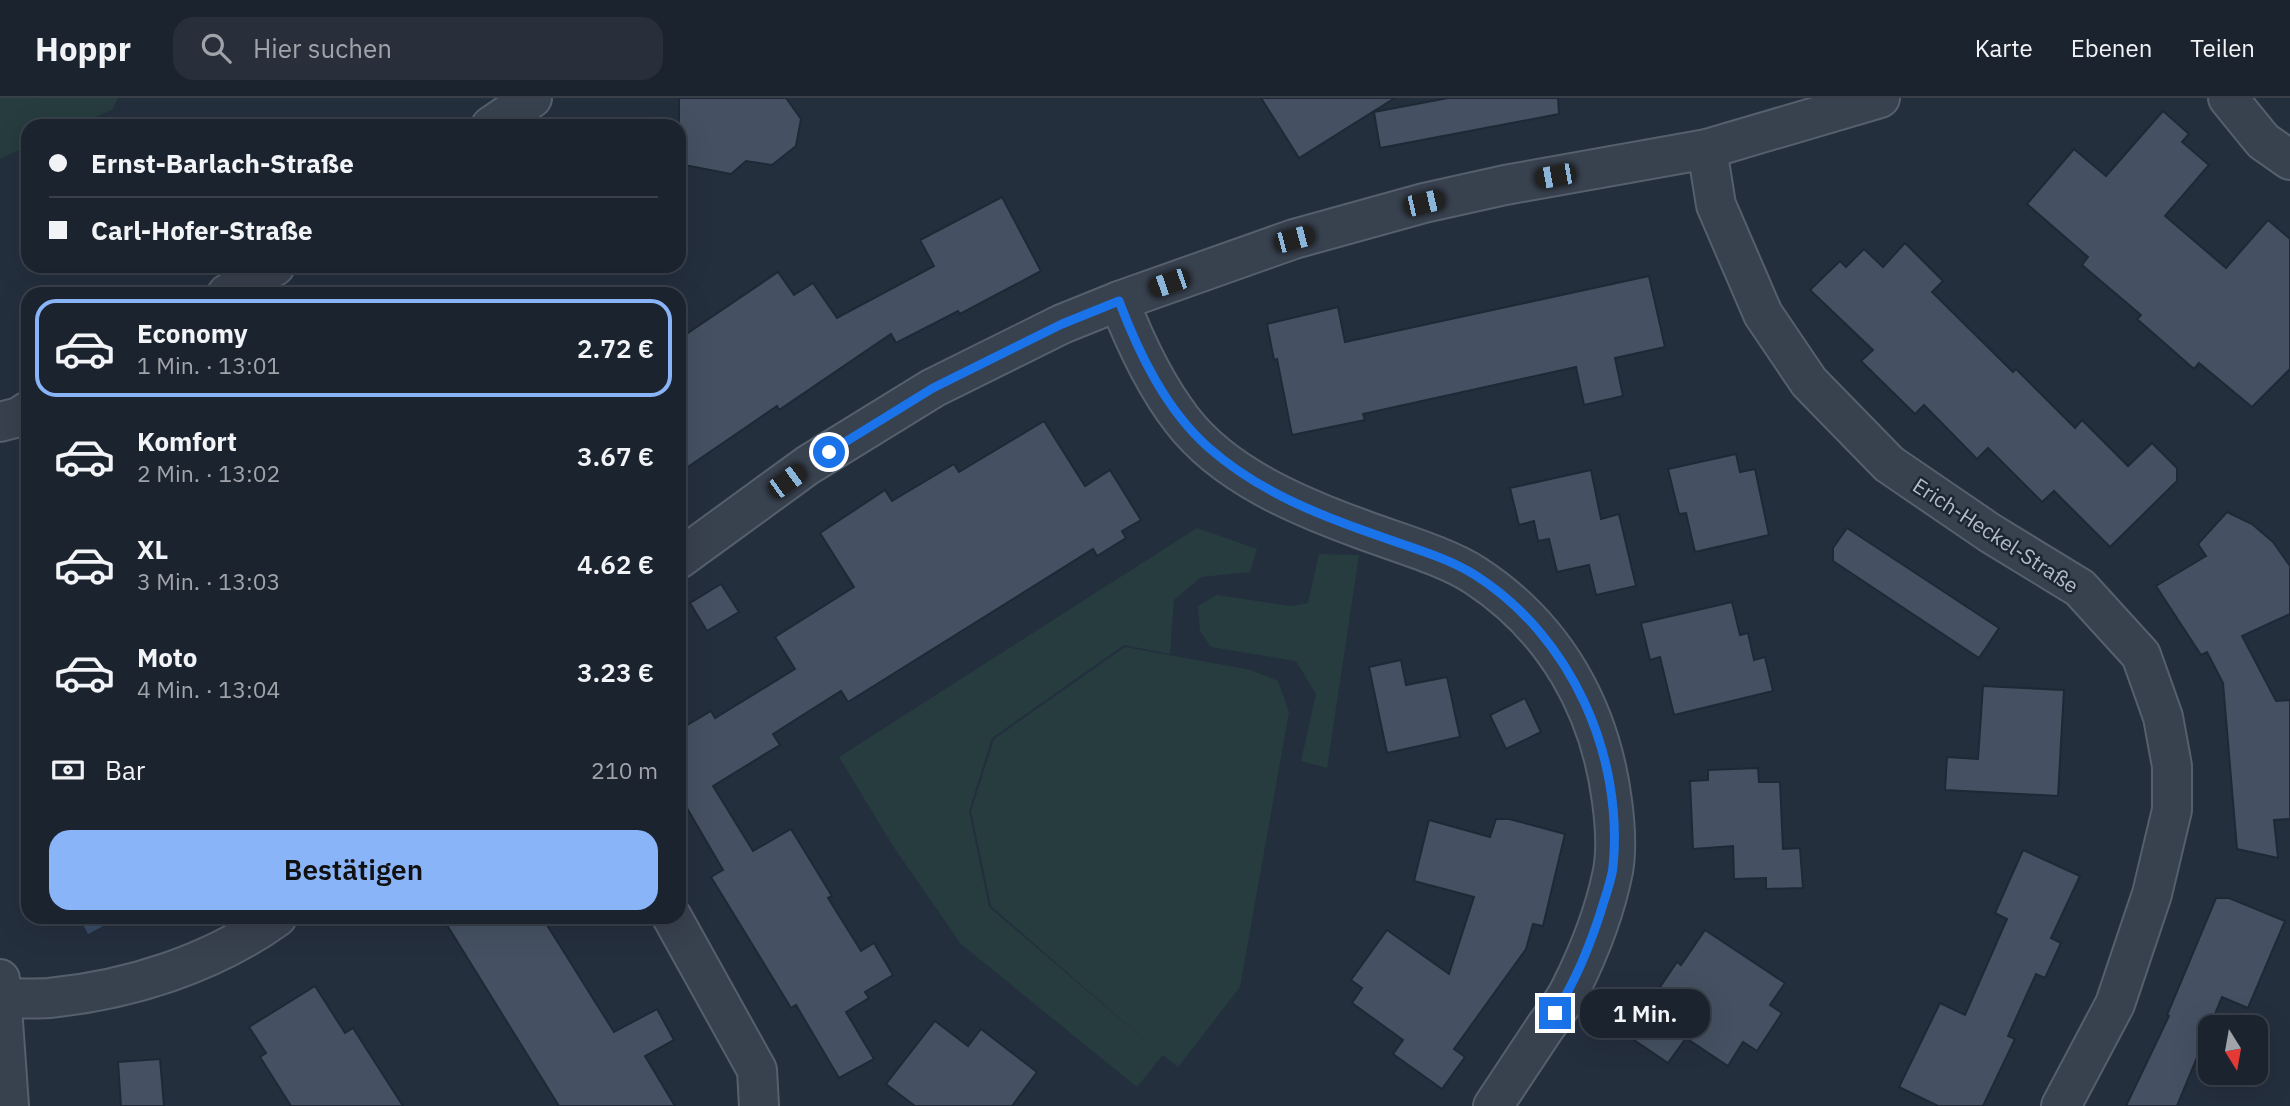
<!DOCTYPE html>
<html lang="de">
<head>
<meta charset="utf-8">
<style>
  body { margin:0; font-family:"IBM Plex Sans",sans-serif; background:#282f3a; color:#f1f3f6; height:100vh; display:flex; flex-direction:column; font-size:26px; white-space:nowrap }
  * { box-sizing:border-box; margin:0 }
  p { font-size:23px; color:#a0a4aa }
  .icon { flex:none; width:38px; height:38px; fill:none; stroke:currentColor; stroke-width:2; stroke-linecap:round; stroke-linejoin:round }
  .map { position:relative; flex:1; overflow:hidden }
  .drawer { position:absolute; left:21px; top:189px; width:665px; height:637px; display:flex; flex-direction:column; background:#1b232e; border-radius:21px; box-shadow:0 7px 28px #0002,0 0 0 2px #39404a }
  .drawer>* { flex:none }
  .top-card { position:absolute; left:21px; top:21px; width:665px; height:154px; border-radius:21px; box-shadow:0 7px 28px #0002,0 0 0 2px #39404a; display:grid; align-content:center; height:154px; padding:0 28px; background:#1b232e }
  .needle { width:46px; rotate:169deg }
  .controls { position:absolute; left:2198px; top:917px; display:grid; gap:14px }
  .controls a { display:grid; place-items:center; width:70px; height:70px; border-radius:14px; background:#1b232e; box-shadow:0 7px 28px #0002,0 0 0 2px #39404a; font-size:35px }
  .end { position:absolute; width:32px; height:32px; margin:-16px; border:9px solid #1a73e8; background:#fff; box-shadow:0 0 0 4px #fff }
  .from { border-radius:50% }
  .bubble { position:absolute; height:49px; border-radius:21px; background:#1b232e; box-shadow:0 7px 28px #0002,0 0 0 2px #39404a; font-size:23px; font-weight:600; line-height:49px; text-align:center }
  .car { position:absolute; width:21px; height:42px; margin:-21px -10px; border-radius:9px; box-shadow:0 0 5px 2px #0007; background:linear-gradient(#222 24%,#8ab4d8 0 40%,#222 0 76%,#8ab4d8 0 86%,#222 0) }
  .top-card b { display:flex; align-items:center; gap:24px; height:66px; font-size:26px }
  .top-card b+b { border-top:2px solid #39404a }
  .top-card i { width:18px; height:18px; background:#f1f3f6 }
  ul { padding:12px 0 0; list-style:none }
  li { display:flex; align-items:center; gap:21px; height:98px; margin:0 14px 10px; padding:0 14px; border:4px solid transparent; border-radius:21px }
  li div { flex:1 }
  li b { display:block; font-size:26px }
  li em { font-style:normal; font-weight:600 }
  li.current { border-color:#8ab4f8 }
  li>.icon { width:63px; height:63px; stroke-width:1.5 }
  .pay { display:flex; align-items:center; gap:18px; height:77px; padding:0 28px; font-size:26px }
  .pay p { margin-inline-start:auto }
  .action { display:flex; gap:14px; margin-top:auto; padding:14px 28px }
  .action a { flex:1; height:80px; border-radius:21px; background:#8ab4f8; color:#111; font-size:28px; font-weight:600; line-height:80px; text-align:center }
  header { display:flex; align-items:center; gap:42px; box-sizing:border-box; height:98px; padding:0 35px; background:#1b232e; border-bottom:2px solid #39404a }
  header strong { font-size:33px }
  nav { display:flex; gap:38px; margin-inline-start:auto; font-size:24px }
  .search { width:490px; height:63px; background:#282f3a; display:flex; align-items:center; gap:18px; box-sizing:border-box; padding:0 24px; border-radius:21px; color:#a0a4aa; font-size:26px }
  .map>svg:first-child { display:block }
  .green { fill:#263c3f }
  .water { fill:#394c67 }
  .building { fill:#455162; stroke:#1f2835; stroke-width:2 }
  .lines { fill:none; stroke-linecap:round; stroke-linejoin:round }
  .minor-casing { stroke:#565f6c; stroke-width:42 }
  .minor { stroke:#38414e; stroke-width:38 }
  .route { stroke:#1a73e8; stroke-width:9 }
  .labels { text-anchor:middle; dominant-baseline:central; stroke-width:5; stroke-linejoin:round; paint-order:stroke }
  .street-label { font-size:21px; fill:#b4bcc9; stroke:#1d2633 }
</style>
</head>
<body>
<header>
<strong>Hoppr</strong>
<div class="search"><svg class="icon" aria-label="search" viewBox="0 0 24 24"><circle cx="10" cy="10" r="6"/><path d="M15 15l6 6"/></svg>Hier suchen</div>
<nav><a>Karte</a><a>Ebenen</a><a>Teilen</a></nav>
</header>
<div class="map">
<svg width="2290" height="1008" viewBox="0 0 2290 1008">
  <rect width="100%" height="100%" fill="#242f3e"/>
  <!-- green -->
  <g class="green">
    <path d="M0 0H118L112 12 74 28H28V48L0 61Z"/>
    <path d="M1197 430 1257 451 1250 474 1201 479 1174 502 1170 556 1124 547 992 640 969 713 989 809 1155 951 991 808 971 713 994 641 1125 549 1251 572 1278 583 1289 614 1240 889 1178 969 1163 957 1137 989 961 846 893 748 839 659Z"/>
    <path d="M1319 456 1359 457 1327 670 1301 663 1316 596 1296 563 1211 549 1200 533 1198 508 1217 497 1291 508 1308 505Z"/>
  </g>
  <!-- water -->
  <path class="water" d="M79 819H111L113 823 88 836Z"/>
  <!-- building -->
  <g class="building">
    <path d="M679 0H786L801 21 796 48 772 67 746 63 731 76 679 66Z"/>
    <path d="M1261 0H1395L1299 60Z"/>
    <path d="M1448 0H1558L1559 16 1380 50 1374 14Z"/>
    <path d="M2163 13 2189 36 2182 44 2209 67 2165 118 2226 170 2268 122 2290 141V271L2252 309 2199 265 2194 271 2137 221 2141 217 2082 167 2088 159 2027 106 2074 51 2106 78Z"/>
    <path d="M1002 99 1041 173 960 216 958 213 896 245 891 236 779 312 777 308 679 375V241L778 174 794 197 813 185 837 220 934 168 920 142Z"/>
    <path d="M1905 145 1943 183 1932 194 2013 274 2016 271 2075 330 2082 322 2128 368 2152 345 2177 370V383L2110 449 2054 393 2042 404 1988 350 1977 361 1924 307 1915 316 1861 263 1873 252 1810 192 1840 163 1846 169 1864 151 1883 169Z"/>
    <path d="M1649 178 1665 249 1615 260 1623 298 1584 307 1576 269 1363 316 1365 322 1292 337 1277 261 1274 262 1267 226 1338 209 1345 244Z"/>
    <path d="M1044 323 1085 388 1110 372 1141 422 1122 433 1126 440 1097 458 1093 451 848 604 841 593 773 636 780 647 713 688 753 753 791 731 832 798 828 800 861 853 874 845 893 877 865 894 869 900 846 914 874 961 839 980 796 907 791 910 711 779 723 772 684 705 679 709V632L711 613 715 620 795 571 775 539 854 489 820 435 885 392 892 403 954 366 959 374Z"/>
    <path d="M1736 356 1740 374 1755 371 1769 437 1695 454 1686 415 1679 416 1668 371Z"/>
    <path d="M1591 372 1601 421 1619 416 1636 488 1596 497 1589 467 1557 474 1549 441 1538 443 1534 423 1519 427 1510 390Z"/>
    <path d="M2227 414 2252 426 2273 444 2290 468V516L2242 538 2276 603 2290 602V721L2274 722 2278 760 2237 751 2223 585 2207 554 2201 557 2156 488 2206 458 2198 446Z"/>
    <path d="M1847 430 1999 530 1979 560 1833 463V450Z"/>
    <path d="M721 486 739 514 707 533 690 505Z"/>
    <path d="M1732 504 1740 537 1748 535 1754 562 1765 559 1773 593 1674 617 1660 559 1650 562 1641 525Z"/>
    <path d="M1401 562 1406 587 1447 579 1460 639 1387 655 1369 569Z"/>
    <path d="M1983 588 2064 592 2058 698 1945 692 1947 659 1978 661Z"/>
    <path d="M1525 600 1541 634 1506 651 1490 617Z"/>
    <path d="M1758 670 1759 684H1780L1783 751 1800 750 1803 790 1766 791V780L1734 781 1733 748 1693 751 1690 683 1708 682V672Z"/>
    <path d="M1496 721H1509L1565 736 1543 828 1533 826 1526 851 1454 951 1465 959 1442 991 1393 956 1403 942 1352 905 1362 890 1351 882 1387 832 1449 876 1474 799 1414 783 1429 722 1490 739Z"/>
    <path d="M2023 752 2080 778 2051 840 2061 845 2045 880 2036 876 2008 938 2015 941 1983 1008H1938L1899 989 1940 905 1965 917 2007 821 1995 815Z"/>
    <path d="M2216 800H2229L2285 823 2248 910 2222 899 2177 1008H2126L2169 918 2167 917Z"/>
    <path d="M442 819H542L614 934 657 911 674 942 645 958 675 1008H559Z"/>
    <path d="M1705 832 1785 885 1770 907 1782 915 1757 953 1743 944 1728 968 1686 940 1668 965 1634 942 1667 893 1660 889 1677 864 1681 867Z"/>
    <path d="M315 888 345 935 353 930 403 1008H291L260 959 266 955 249 929Z"/>
    <path d="M935 923 968 948 981 931 1037 974 1012 1008H915L886 986Z"/>
    <path d="M160 961 164 1008H121L118 964Z"/>
  </g>
  <g class="lines">
    <!-- minor casing -->
    <g class="minor-casing">
      <g id="minor">
        <path d="M2228 0 2263 43 2290 62"/>
        <path d="M491 28 532 0"/>
        <path d="M1707 51 1716 107 1763 216 1809 284 1889 366 1990 435 2080 490 2141 557 2163 619 2172 668V712L2152 796 2115 906 2061 1008"/>
        <path d="M227 196 275 168"/>
        <path d="M1119 203C1135 244 1155 287 1182 322 1224 377 1298 408 1361 431 1395 444 1446 458 1476 478 1555 530 1600 610 1612 703 1615 725 1617 751 1613 773 1605 813 1589 854 1571 890 1564 905 1553 918 1544 931 1527 957 1510 982 1493 1008"/>
        <path d="M0 324 19 319 28 313"/>
        <path d="M679 461 808 367 933 290 1062 226 1119 203 1294 141 1424 105 1505 87 1707 51 1880 0"/>
        <path d="M672 819 757 972 759 1008"/>
        <path d="M0 881 9 1008"/>
        <path d="M0 900C16 900 33 901 49 900 129 892 212 866 277 819"/>
      </g>
    </g>
    <!-- minor -->
    <use href="#minor" class="minor"/>
  </g>
  <g class="lines">
    <!-- route -->
    <path class="route" d="M829 354 933 290 1062 226 1119 203C1139 256 1166 312 1209 350 1259 394 1321 418 1382 439 1413 450 1448 460 1475 477 1571 538 1624 657 1613 769 1612 779 1608 790 1605 800 1593 840 1578 880 1555 915"/>
  </g>
  <g class="labels">
    <!-- street labels -->
    <g class="street-label">
      <text transform="translate(1996 437) rotate(33)">Erich-Heckel-Straße</text>
    </g>
  </g>
</svg>
<div class="controls">
<a><svg class="needle" viewBox="-14 -14 28 28"><path d="M0-13l5 13h-10z" fill="#e53935"/><path d="M0 13l5-13h-10z" fill="#a0a4aa"/></svg></a>
</div>
<i class="end from" style="left:829px;top:354px"></i>
<i class="end" style="left:1555px;top:915px"></i>
<div class="bubble" style="left:1580px;top:891px;width:130px">1 Min.</div>
<i class="car" style="left:1555px;top:78px;rotate:260deg"></i>
<i class="car" style="left:1424px;top:105px;rotate:77deg"></i>
<i class="car" style="left:1294px;top:141px;rotate:75deg"></i>
<i class="car" style="left:1169px;top:185px;rotate:251deg"></i>
<i class="car" style="left:787px;top:383px;rotate:54deg"></i>
<div class="top-card">
<b><i class="from"></i>Ernst-Barlach-Straße</b>
<b><i></i>Carl-Hofer-Straße</b>
</div>
<section class="drawer">
<ul>
<li class="current"><svg class="icon" aria-label="car" viewBox="0 0 24 24"><path d="M5 17H2v-5l4-1 3-4h7l3 4 3 1v5h-3M9 17h6M6 11h13"/><circle cx="7" cy="17" r="2"/><circle cx="17" cy="17" r="2"/></svg><div><b>Economy</b><p>1 Min. · 13:01</p></div><em>2.72 €</em></li>
<li><svg class="icon" aria-label="car" viewBox="0 0 24 24"><path d="M5 17H2v-5l4-1 3-4h7l3 4 3 1v5h-3M9 17h6M6 11h13"/><circle cx="7" cy="17" r="2"/><circle cx="17" cy="17" r="2"/></svg><div><b>Komfort</b><p>2 Min. · 13:02</p></div><em>3.67 €</em></li>
<li><svg class="icon" aria-label="car" viewBox="0 0 24 24"><path d="M5 17H2v-5l4-1 3-4h7l3 4 3 1v5h-3M9 17h6M6 11h13"/><circle cx="7" cy="17" r="2"/><circle cx="17" cy="17" r="2"/></svg><div><b>XL</b><p>3 Min. · 13:03</p></div><em>4.62 €</em></li>
<li><svg class="icon" aria-label="car" viewBox="0 0 24 24"><path d="M5 17H2v-5l4-1 3-4h7l3 4 3 1v5h-3M9 17h6M6 11h13"/><circle cx="7" cy="17" r="2"/><circle cx="17" cy="17" r="2"/></svg><div><b>Moto</b><p>4 Min. · 13:04</p></div><em>3.23 €</em></li>
</ul>
<div class="pay"><svg class="icon" aria-label="cash" viewBox="0 0 24 24"><path d="M3 7h18v10H3z"/><circle cx="12" cy="12" r="2"/></svg>Bar<p>210 m</p></div>
<div class="action"><a>Bestätigen</a></div>
</section>
</div>
</body>
</html>
